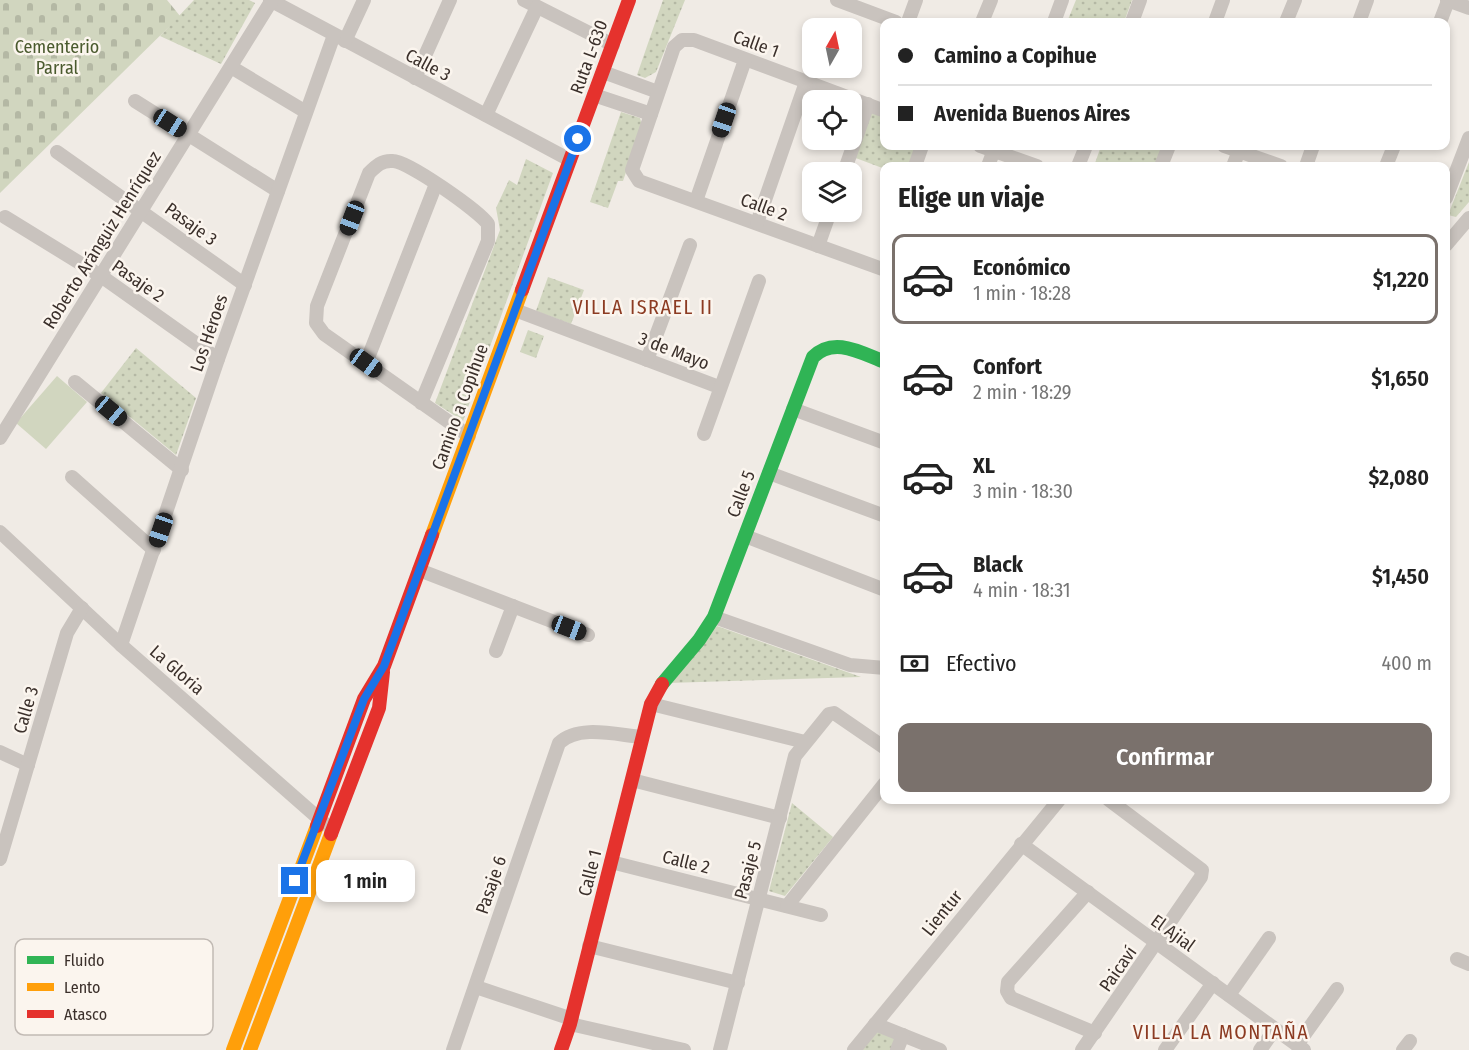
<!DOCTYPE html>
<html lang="es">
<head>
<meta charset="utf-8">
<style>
  body { margin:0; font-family:"Fira Sans Condensed",sans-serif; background:#f2f2f2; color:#222; height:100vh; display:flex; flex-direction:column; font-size:22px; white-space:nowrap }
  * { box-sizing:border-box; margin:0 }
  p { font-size:20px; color:#767676 }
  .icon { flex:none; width:33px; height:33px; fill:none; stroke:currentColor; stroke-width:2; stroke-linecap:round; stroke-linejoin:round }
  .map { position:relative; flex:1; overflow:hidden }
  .details { position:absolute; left:880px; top:162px; width:570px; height:642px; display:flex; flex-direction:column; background:#fff; border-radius:12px; box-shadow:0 3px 9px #0003 }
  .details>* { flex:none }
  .top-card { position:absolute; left:880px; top:18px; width:570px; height:132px; border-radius:12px; box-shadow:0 3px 9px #0003; display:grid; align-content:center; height:132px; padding:0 18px; background:#fff }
  .needle { width:39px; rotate:9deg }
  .fabs { position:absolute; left:802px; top:18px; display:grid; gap:12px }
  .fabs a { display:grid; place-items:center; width:60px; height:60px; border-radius:12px; background:#fff; box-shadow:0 3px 9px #0003; font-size:30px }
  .end { position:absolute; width:27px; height:27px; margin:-14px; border:8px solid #1a73e8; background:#fff; box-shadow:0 0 0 3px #fff }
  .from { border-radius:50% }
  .bubble { position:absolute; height:42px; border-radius:12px; background:#fff; box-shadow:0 3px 9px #0003; font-size:20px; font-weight:600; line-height:42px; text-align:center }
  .car { position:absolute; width:18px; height:36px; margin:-18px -9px; border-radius:8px; box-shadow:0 0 4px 2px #0007; background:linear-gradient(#222 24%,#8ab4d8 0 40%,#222 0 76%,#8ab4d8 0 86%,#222 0) }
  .top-card b { display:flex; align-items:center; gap:21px; height:57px; font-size:22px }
  .top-card b+b { border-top:2px solid #e0e0e0 }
  .top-card i { width:15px; height:15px; background:#222 }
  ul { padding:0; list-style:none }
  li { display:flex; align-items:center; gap:18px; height:90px; margin:0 12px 9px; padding:0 6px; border:3px solid transparent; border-radius:12px }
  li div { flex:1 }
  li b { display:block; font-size:22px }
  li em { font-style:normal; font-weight:600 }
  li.selected { border-color:#7a716c }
  li>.icon { width:54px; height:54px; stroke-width:1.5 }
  h2 { padding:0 18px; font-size:27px; line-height:72px }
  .pay { display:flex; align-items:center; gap:15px; height:66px; padding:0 18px; font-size:22px }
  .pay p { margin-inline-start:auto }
  .primary-button { display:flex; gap:12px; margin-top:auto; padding:12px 18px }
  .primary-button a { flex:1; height:69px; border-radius:12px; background:#7a716c; color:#fff; font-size:24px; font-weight:600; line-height:69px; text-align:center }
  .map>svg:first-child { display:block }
  .cemetery { fill:url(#cemetery-stones) }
  .park { fill:url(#park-dots) }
  .pitch { fill:#d1d6bf }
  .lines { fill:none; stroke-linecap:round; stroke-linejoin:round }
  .street { stroke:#c9c3be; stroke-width:14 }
  .fast { stroke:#30b455; stroke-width:14 }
  .slow { stroke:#ff9f0a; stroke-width:14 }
  .jam { stroke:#e5322d; stroke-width:14 }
  .route { stroke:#1a73e8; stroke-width:8 }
  .labels { text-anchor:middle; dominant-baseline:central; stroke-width:5; stroke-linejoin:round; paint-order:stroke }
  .street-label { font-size:18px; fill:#3b302b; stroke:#fbf5ee }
  .park-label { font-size:18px; fill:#4a5a2e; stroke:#fbf5ee }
  .neighbourhood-label { font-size:20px; letter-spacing:1.5px; fill:#8c3b22; stroke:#fbf5ee }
  .key { fill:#fbf5ee; stroke:#c1bab4; stroke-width:1.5 }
  .key-label { font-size:16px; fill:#3b302b }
</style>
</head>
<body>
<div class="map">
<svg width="1469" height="1050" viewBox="0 0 1469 1050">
  <defs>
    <pattern id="cemetery-stones" width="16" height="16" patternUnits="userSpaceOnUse" patternTransform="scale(1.5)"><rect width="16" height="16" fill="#d1d6bf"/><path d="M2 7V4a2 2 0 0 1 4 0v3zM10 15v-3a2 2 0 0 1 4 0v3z" fill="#b4b8a4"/></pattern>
    <pattern id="park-dots" width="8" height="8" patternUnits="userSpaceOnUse" patternTransform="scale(1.5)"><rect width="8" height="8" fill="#d1d6bf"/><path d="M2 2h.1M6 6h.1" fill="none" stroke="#b4b8a4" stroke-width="1.8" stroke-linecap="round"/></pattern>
  </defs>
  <rect width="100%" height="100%" fill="#f0ebe5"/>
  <!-- cemetery -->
  <path class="cemetery" d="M0 0H167L180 16 0 193Z"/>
  <!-- park -->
  <g class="park">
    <path d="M194 0H249L255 3 221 64 160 36Z"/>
    <path d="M663 0H685L656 72 645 78 637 75Z"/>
    <path d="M1076 0H1132L1124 22H1067Z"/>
    <path d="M870 110 885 115V146H918L911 166H885V169L853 157Z"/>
    <path d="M621 112 640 118 642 125 623 181H618L608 208 590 202Z"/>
    <path d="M1101 146H1164L1156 166H1094Z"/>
    <path d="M526 159 553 173 463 421 435 403 500 230 496 208 509 180 517 185Z"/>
    <path d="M1469 162V202L1456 217 1448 215Z"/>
    <path d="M548 277 584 290 571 324 536 311Z"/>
    <path d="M528 330 544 336 536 358 520 352Z"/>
    <path d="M136 348 196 398 176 455 101 393Z"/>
    <path d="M717 626 861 677 668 683Z"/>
    <path d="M792 803 833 837 785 896 769 891Z"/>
    <path d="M876 1028 899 1037 894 1050H859Z"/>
  </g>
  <!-- pitch -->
  <path class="pitch" d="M57 376 87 402 46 449 16 423Z"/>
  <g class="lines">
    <!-- street -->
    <g class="street">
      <path d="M270 0 570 160"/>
      <path d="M524 0 613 45"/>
      <path d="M837 0 896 22"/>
      <path d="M1447 0 1469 8"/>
      <path d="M908 22 916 0"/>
      <path d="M982 22 991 0"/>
      <path d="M1054 22 1062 0"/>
      <path d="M1132 22 1140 0"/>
      <path d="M1215 22 1223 0"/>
      <path d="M1286 22 1295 0"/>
      <path d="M1359 22 1367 0"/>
      <path d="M1440 22 1448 1"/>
      <path d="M345 41 364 0"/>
      <path d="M231 67 306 112"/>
      <path d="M603 72 658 92"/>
      <path d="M415 78 450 0"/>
      <path d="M594 95 651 114"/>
      <path d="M135 101 278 191"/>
      <path d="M885 111 694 40H682L674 47 632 170 639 181 885 270"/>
      <path d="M486 115 537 7"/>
      <path d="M980 146 1037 166"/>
      <path d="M1224 146 1281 166"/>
      <path d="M57 152 245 285"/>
      <path d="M915 166 922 146"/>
      <path d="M988 166 994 150"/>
      <path d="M1078 166 1086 146"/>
      <path d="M1161 166 1169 146"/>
      <path d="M1233 166 1241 146"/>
      <path d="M1306 166 1313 146"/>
      <path d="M1386 166 1394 146"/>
      <path d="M844 172 868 104"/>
      <path d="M1446 198 1469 138"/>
      <path d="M696 201 745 60"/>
      <path d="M5 217 101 276 218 359"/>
      <path d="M757 223 806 82"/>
      <path d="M1446 245 1469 218"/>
      <path d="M818 246 830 212"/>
      <path d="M515 310 719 387"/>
      <path d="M647 360 690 245"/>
      <path d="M366 363 436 184"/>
      <path d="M75 382 182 470"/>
      <path d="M421 403 488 241V224C479 211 408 161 393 161 382 160 376 166 369 173L317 306 316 323 324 334 469 436"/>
      <path d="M793 409 885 443"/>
      <path d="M704 434 759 281"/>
      <path d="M0 438 272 0"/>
      <path d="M769 473 885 516"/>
      <path d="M72 477 154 550"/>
      <path d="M0 532 121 645 325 824"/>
      <path d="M745 536 885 590"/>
      <path d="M419 570 588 635"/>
      <path d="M714 617 850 665 885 668"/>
      <path d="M121 645 218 359 334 35"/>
      <path d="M496 651 513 606"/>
      <path d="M651 704 805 742"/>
      <path d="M0 752 28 765"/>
      <path d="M632 780 780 818"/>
      <path d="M1021 844 1304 1050"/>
      <path d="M0 859 67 633 82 608"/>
      <path d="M611 862 821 915"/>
      <path d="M1088 892 1008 982 1007 991 1011 998 1095 1033"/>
      <path d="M787 906 885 783"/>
      <path d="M589 946 738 983"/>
      <path d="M1457 959 1469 964"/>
      <path d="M476 987 572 1019"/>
      <path d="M1229 995 1269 938"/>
      <path d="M570 1024 684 1050"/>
      <path d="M875 1024 940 1050"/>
      <path d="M1297 1045 1337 989"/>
      <path d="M453 1050 559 743C579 724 617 735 642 737"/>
      <path d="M720 1050 795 756 829 714 834 713 885 748"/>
      <path d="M854 1050 1059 800"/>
      <path d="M897 1050 903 1035"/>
      <path d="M1082 1050 1201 877 1202 870 1109 800"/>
      <path d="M1165 1050 1213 983"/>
      <path d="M1260 1050 1275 1029"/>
      <path d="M1403 1050 1410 1041"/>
    </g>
    <!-- fast -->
    <path class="fast" d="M662 684 699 640 714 617 813 357C834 336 861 353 885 362"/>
    <!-- slow -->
    <g class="slow">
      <path d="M432 535 522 290"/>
      <path d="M233 1050 317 826"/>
      <path d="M250 1050 331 834"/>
    </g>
    <!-- jam -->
    <g class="jam">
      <path d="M522 290 629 0"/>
      <path d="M317 826 364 699 384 666 432 535"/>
      <path d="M331 834 379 708 383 672"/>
      <path d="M561 1050 570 1024 651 704 662 684"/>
    </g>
  </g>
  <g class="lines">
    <!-- route -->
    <path class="route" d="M295 881 364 699 384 666 578 139"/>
  </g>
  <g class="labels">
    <!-- street labels -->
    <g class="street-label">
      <text transform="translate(756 44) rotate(20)">Calle 1</text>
      <text transform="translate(589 57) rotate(-70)">Ruta L-630</text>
      <text transform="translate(428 65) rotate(28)">Calle 3</text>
      <text transform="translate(764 207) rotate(20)">Calle 2</text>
      <text transform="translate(191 224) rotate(36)">Pasaje 3</text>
      <text transform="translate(102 240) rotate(-58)">Roberto Aránguiz Henríquez</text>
      <text transform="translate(138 281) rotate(35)">Pasaje 2</text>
      <text transform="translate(209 333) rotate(-71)">Los Héroes</text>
      <text transform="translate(674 351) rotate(21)">3 de Mayo</text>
      <text transform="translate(460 407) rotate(-70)">Camino a Copihue</text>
      <text transform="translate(741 494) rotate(-69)">Calle 5</text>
      <text transform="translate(177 670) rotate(41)">La Gloria</text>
      <text transform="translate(26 710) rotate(-74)">Calle 3</text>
      <text transform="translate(686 862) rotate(14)">Calle 2</text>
      <text transform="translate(748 870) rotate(-75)">Pasaje 5</text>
      <text transform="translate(590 873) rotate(-76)">Calle 1</text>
      <text transform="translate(491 885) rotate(-71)">Pasaje 6</text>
      <text transform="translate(942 913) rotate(-51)">Lientur</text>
      <text transform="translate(1173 933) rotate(36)">El Ajial</text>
      <text transform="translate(1118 969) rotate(-55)">Paicaví</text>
    </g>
    <!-- park labels -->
    <g class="park-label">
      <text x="57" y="47">Cementerio<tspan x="57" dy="21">Parral</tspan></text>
    </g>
    <!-- neighbourhood labels -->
    <g class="neighbourhood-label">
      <text x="643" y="307">VILLA ISRAEL II</text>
      <text x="1221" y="1032">VILLA LA MONTAÑA</text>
    </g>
  </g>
  <!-- legend -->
  <rect x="15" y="939" width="198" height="96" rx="9" class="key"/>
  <rect x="27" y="956" width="27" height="8" fill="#30b455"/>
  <rect x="27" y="983" width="27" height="8" fill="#ff9f0a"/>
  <rect x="27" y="1010" width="27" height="8" fill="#e5322d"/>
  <g class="key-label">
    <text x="64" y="966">Fluido</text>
    <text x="64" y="993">Lento</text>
    <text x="64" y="1020">Atasco</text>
  </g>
</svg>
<div class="fabs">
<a><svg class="needle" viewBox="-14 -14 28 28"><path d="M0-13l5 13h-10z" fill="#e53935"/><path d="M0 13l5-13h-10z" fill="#767676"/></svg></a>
<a><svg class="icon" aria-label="locate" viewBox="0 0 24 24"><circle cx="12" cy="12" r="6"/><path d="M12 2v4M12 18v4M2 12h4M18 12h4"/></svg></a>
<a><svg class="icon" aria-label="layers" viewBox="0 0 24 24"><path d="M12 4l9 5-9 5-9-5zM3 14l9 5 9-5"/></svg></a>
</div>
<i class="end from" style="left:578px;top:139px"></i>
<i class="end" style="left:295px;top:881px"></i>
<div class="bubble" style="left:316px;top:860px;width:99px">1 min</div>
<i class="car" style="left:724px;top:120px;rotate:199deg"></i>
<i class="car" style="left:170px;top:123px;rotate:122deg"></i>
<i class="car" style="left:352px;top:218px;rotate:201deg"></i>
<i class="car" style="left:366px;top:363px;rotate:126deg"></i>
<i class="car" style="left:111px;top:411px;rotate:130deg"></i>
<i class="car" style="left:161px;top:530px;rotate:199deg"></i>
<i class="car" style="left:569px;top:628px;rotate:111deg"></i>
<div class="top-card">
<b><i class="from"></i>Camino a Copihue</b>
<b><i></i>Avenida Buenos Aires</b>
</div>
<section class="details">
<h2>Elige un viaje</h2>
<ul>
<li class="selected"><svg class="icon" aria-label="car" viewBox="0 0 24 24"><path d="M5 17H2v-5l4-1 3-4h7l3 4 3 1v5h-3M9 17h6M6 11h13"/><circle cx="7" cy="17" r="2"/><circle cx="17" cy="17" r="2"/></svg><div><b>Económico</b><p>1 min · 18:28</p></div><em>$1,220</em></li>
<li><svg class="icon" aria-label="car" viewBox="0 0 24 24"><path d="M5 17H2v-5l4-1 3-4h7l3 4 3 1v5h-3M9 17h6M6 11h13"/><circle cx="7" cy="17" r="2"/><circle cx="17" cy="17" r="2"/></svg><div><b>Confort</b><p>2 min · 18:29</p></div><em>$1,650</em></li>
<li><svg class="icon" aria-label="car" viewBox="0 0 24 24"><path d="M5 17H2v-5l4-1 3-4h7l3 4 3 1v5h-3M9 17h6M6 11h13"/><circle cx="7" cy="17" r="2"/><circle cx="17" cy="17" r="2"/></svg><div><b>XL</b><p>3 min · 18:30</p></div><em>$2,080</em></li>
<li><svg class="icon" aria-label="car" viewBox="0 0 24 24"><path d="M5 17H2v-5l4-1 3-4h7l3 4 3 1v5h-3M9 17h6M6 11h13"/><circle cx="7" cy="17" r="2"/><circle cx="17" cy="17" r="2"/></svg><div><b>Black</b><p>4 min · 18:31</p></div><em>$1,450</em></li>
</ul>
<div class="pay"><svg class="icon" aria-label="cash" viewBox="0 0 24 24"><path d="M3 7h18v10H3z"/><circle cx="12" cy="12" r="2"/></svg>Efectivo<p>400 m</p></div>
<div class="primary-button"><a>Confirmar</a></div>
</section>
</div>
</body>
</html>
